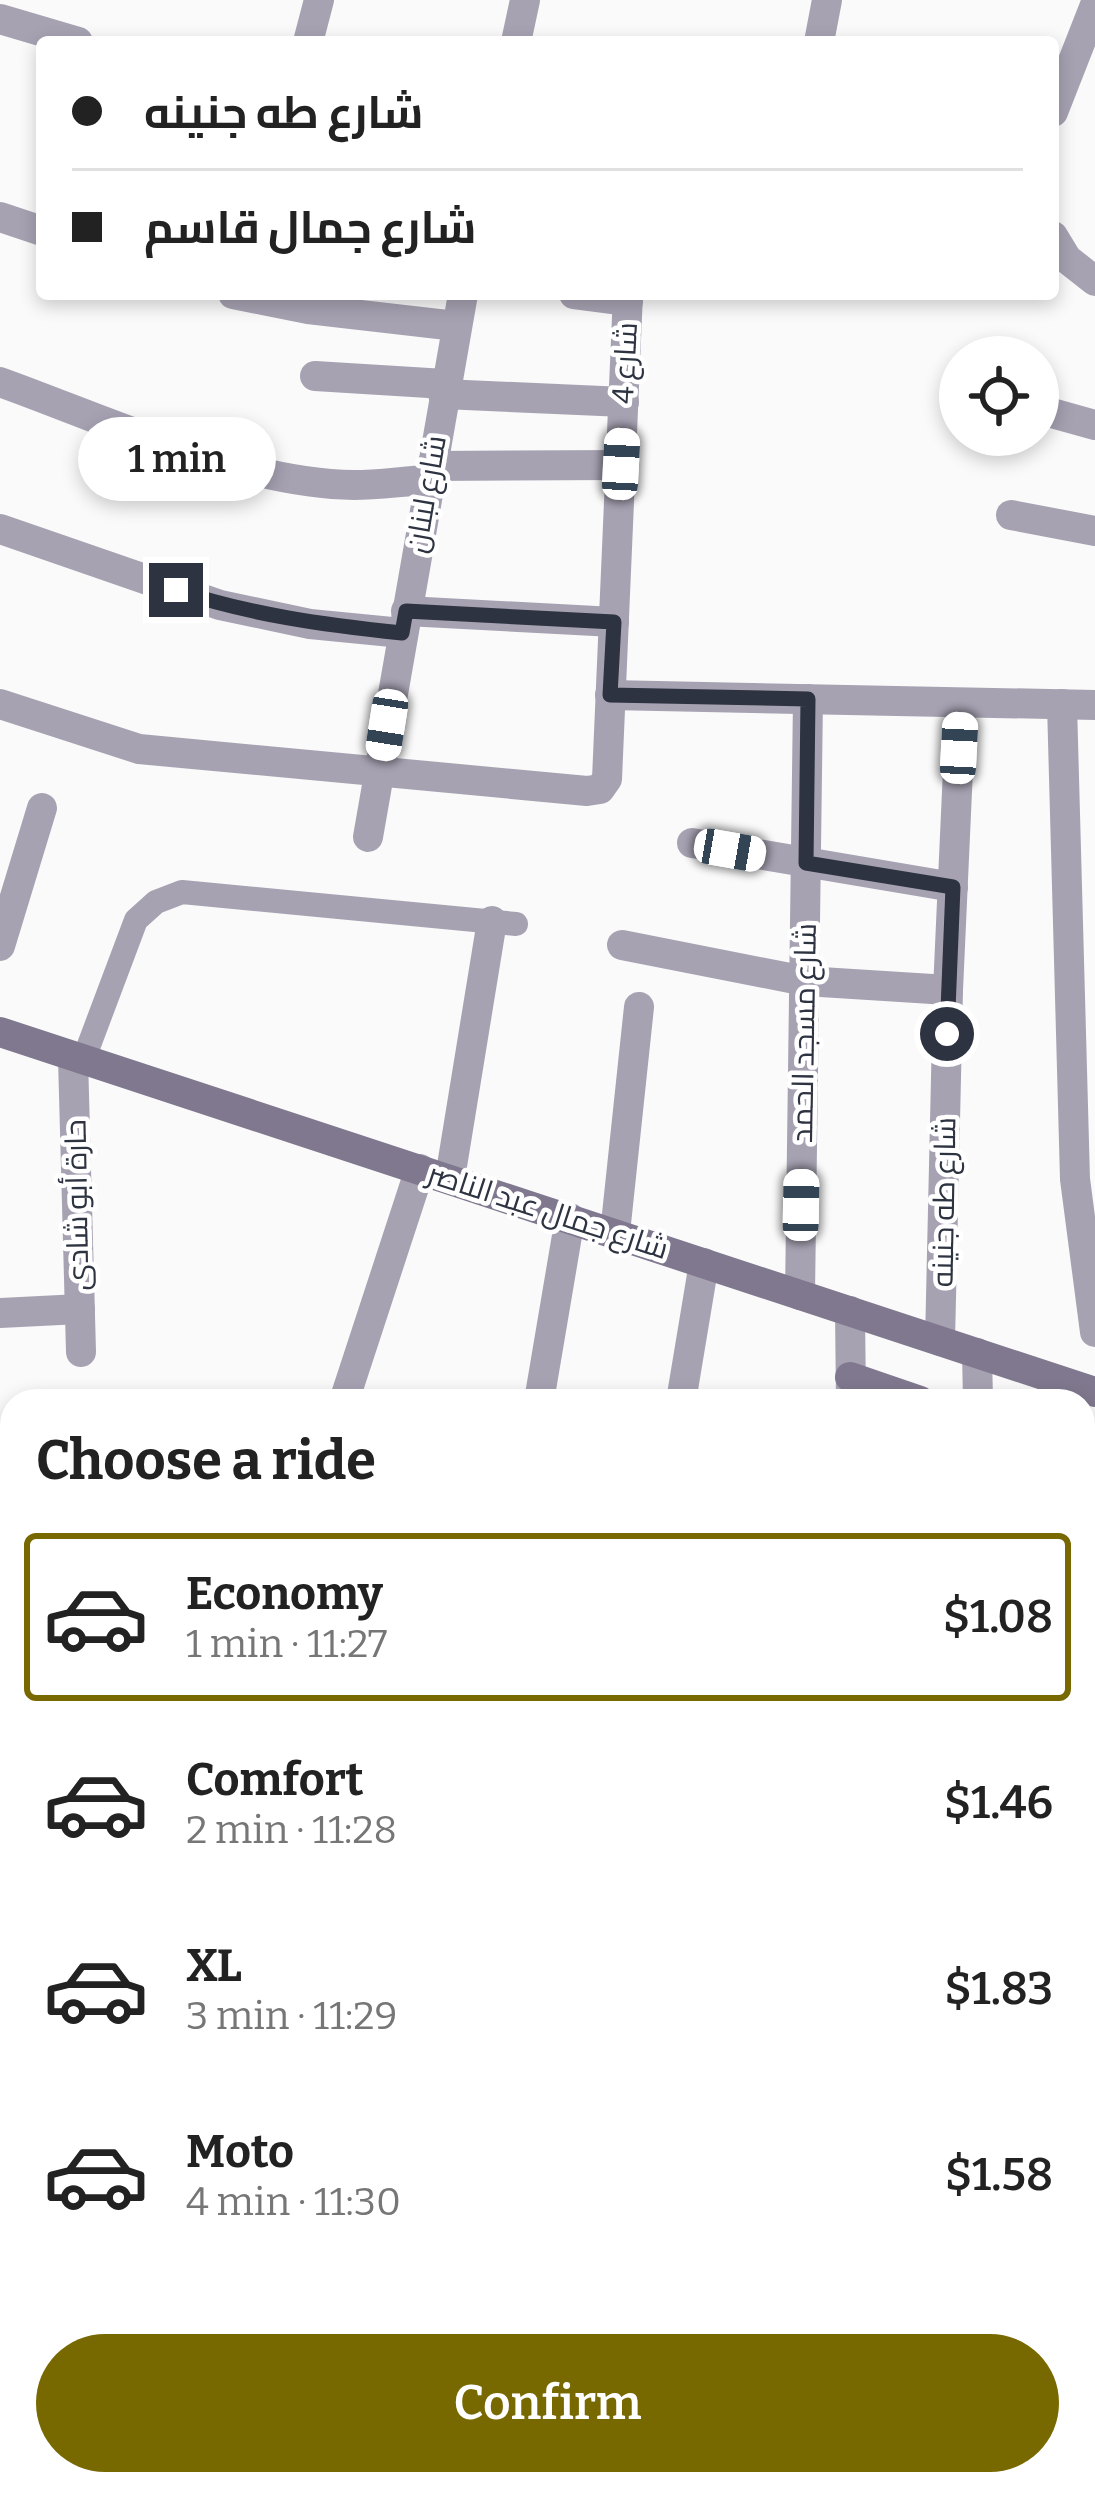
<!DOCTYPE html>
<html lang="en">
<head>
<meta charset="utf-8">
<style>
  body { margin:0; font-family:Bitter,Cairo,serif; background:#f2f2f2; color:#222; height:100vh; display:flex; flex-direction:column; font-size:45px; white-space:nowrap }
  * { box-sizing:border-box; margin:0 }
  p { font-size:39px; color:#767676 }
  .icon { flex:none; width:66px; height:66px; fill:none; stroke:currentColor; stroke-width:2; stroke-linecap:round; stroke-linejoin:round }
  .map { position:relative; flex:1; overflow:hidden }
  .side { position:absolute; left:0px; top:1389px; width:1095px; height:1107px; display:flex; flex-direction:column; background:#fff; border-radius:36px 36px 0 0; box-shadow:0 6px 18px #0003 }
  .side>* { flex:none }
  .banner { position:absolute; left:36px; top:36px; width:1023px; height:264px; border-radius:12px; box-shadow:0 6px 18px #0003; display:grid; align-content:center; height:264px; padding:0 36px; background:#fff }
  .fabs { position:absolute; left:939px; top:336px; display:grid; gap:24px }
  .fabs a { display:grid; place-items:center; width:120px; height:120px; border-radius:50%; background:#fff; box-shadow:0 6px 18px #0003; font-size:60px }
  .end { position:absolute; width:54px; height:54px; margin:-27px; border:15px solid #2d3340; background:#fff; box-shadow:0 0 0 6px #fff }
  .from { border-radius:50% }
  .bubble { position:absolute; height:84px; border-radius:42px; background:#fff; box-shadow:0 6px 18px #0003; font-size:39px; font-weight:600; line-height:84px; text-align:center }
  .car { position:absolute; width:36px; height:72px; margin:-36px -18px; border-radius:15px; box-shadow:0 0 9px 3px #0007; background:linear-gradient(#fff 24%,#345 0 40%,#fff 0 76%,#345 0 86%,#fff 0) }
  .banner b { display:flex; align-items:center; gap:42px; height:114px; font-size:45px }
  .banner b+b { border-top:3px solid #e0e0e0 }
  .banner i { width:30px; height:30px; background:#222 }
  ul { padding:0; list-style:none }
  li { display:flex; align-items:center; gap:36px; height:168px; margin:0 24px 18px; padding:0 12px; border:6px solid transparent; border-radius:12px }
  li div { flex:1 }
  li b { display:block; font-size:45px }
  li em { font-style:normal; font-weight:600 }
  li.selected { border-color:#786800 }
  li>.icon { width:108px; height:108px; stroke-width:1.5 }
  h2 { padding:0 36px; font-size:54px; line-height:144px }
  .primary-button { display:flex; gap:24px; margin-top:auto; padding:24px 36px }
  .primary-button a { flex:1; height:138px; border-radius:72px; background:#786800; color:#fff; font-size:48px; font-weight:600; line-height:138px; text-align:center }
  .map>svg:first-child { display:block }
  .lines { fill:none; stroke-linecap:round; stroke-linejoin:round }
  .lane { stroke:#a7a2b2; stroke-width:24 }
  .street { stroke:#a7a2b2; stroke-width:30 }
  .secondary { stroke:#80788e; stroke-width:30 }
  .route { stroke:#2d3340; stroke-width:15 }
  .labels { text-anchor:middle; dominant-baseline:central; stroke-width:9; stroke-linejoin:round; paint-order:stroke }
  .street-label { font-size:30px; fill:#2d3340; stroke:#fff }
</style>
</head>
<body>
<div class="map">
<svg width="1095" height="2495" viewBox="0 0 1095 2495">
  <rect width="100%" height="100%" fill="#fafafa"/>
  <g class="lines">
    <!-- lane -->
    <path class="lane" d="M83 1061 136 920 156 902 182 892 516 924"/>
    <!-- street -->
    <g class="street">
      <path d="M0 19 78 42"/>
      <path d="M308 42 319 0"/>
      <path d="M516 42 525 0"/>
      <path d="M819 42 827 0"/>
      <path d="M1053 112 1095 5"/>
      <path d="M0 217 42 231"/>
      <path d="M1053 236 1067 259 1095 281"/>
      <path d="M233 294 308 309 456 326"/>
      <path d="M574 294 628 301"/>
      <path d="M315 376 445 384"/>
      <path d="M0 382C106 420 242 484 354 485 379 485 404 481 428 480"/>
      <path d="M443 394 624 402"/>
      <path d="M1041 410 1095 425"/>
      <path d="M431 466 621 465"/>
      <path d="M1011 515 1095 531"/>
      <path d="M0 529 220 605 310 624 402 633"/>
      <path d="M406 611 614 622"/>
      <path d="M610 695 1095 705"/>
      <path d="M0 704 139 749 587 791 600 789 607 779 628 294"/>
      <path d="M1062 704 1075 1179 1095 1332"/>
      <path d="M368 837 463 294"/>
      <path d="M692 843 953 887"/>
      <path d="M622 945 805 981 948 990"/>
      <path d="M0 946 42 808"/>
      <path d="M73 1058 81 1352"/>
      <path d="M450 1178 492 921"/>
      <path d="M615 1233 639 1007"/>
      <path d="M800 1295 808 699"/>
      <path d="M850 1311 851 1401"/>
      <path d="M0 1313 80 1309"/>
      <path d="M940 1341 948 990 961 703"/>
      <path d="M977 1353 978 1401"/>
      <path d="M344 1401 420 1169"/>
      <path d="M539 1401 570 1218"/>
      <path d="M681 1401 704 1263"/>
      <path d="M0 1471 12 1470"/>
      <path d="M0 1639H12"/>
      <path d="M0 1744H12"/>
      <path d="M0 1938H12"/>
      <path d="M0 2351 12 2353"/>
      <path d="M103 2493 144 2495"/>
    </g>
    <!-- secondary -->
    <g class="secondary">
      <path d="M0 1032 1095 1392"/>
      <path d="M850 1377 920 1401"/>
      <path d="M1083 1457 1095 1461"/>
    </g>
  </g>
  <g class="lines">
    <!-- route -->
    <path class="route" d="M176 590C250 615 325 625 402 633L406 611 614 622 610 695 808 699 806 863 953 887 947 1034"/>
  </g>
  <g class="labels">
    <!-- street labels -->
    <g class="street-label">
      <text transform="translate(625 363) rotate(-87)">شارع 4</text>
      <text transform="translate(426 494) rotate(-80)">شارع لبنان</text>
      <text transform="translate(804 1033) rotate(-89)">شارع مسجد الحمد</text>
      <text transform="translate(944 1202) rotate(-89)">شارع طه جنينه</text>
      <text transform="translate(77 1205) rotate(-91)">حارة أبو شادى</text>
      <text transform="translate(548 1211) rotate(18)">شارع جمال عبد الناصر</text>
    </g>
  </g>
</svg>
<div class="fabs">
<a><svg class="icon" aria-label="locate" viewBox="0 0 24 24"><circle cx="12" cy="12" r="6"/><path d="M12 2v4M12 18v4M2 12h4M18 12h4"/></svg></a>
</div>
<i class="end from" style="left:947px;top:1034px"></i>
<i class="end" style="left:176px;top:590px"></i>
<div class="bubble" style="left:78px;top:417px;width:198px">1 min</div>
<i class="car" style="left:621px;top:464px;rotate:3deg"></i>
<i class="car" style="left:387px;top:725px;rotate:189deg"></i>
<i class="car" style="left:959px;top:748px;rotate:3deg"></i>
<i class="car" style="left:730px;top:850px;rotate:100deg"></i>
<i class="car" style="left:801px;top:1205px;rotate:1deg"></i>
<div class="banner">
<b><i class="from"></i>شارع طه جنينه</b>
<b><i></i>شارع جمال قاسم</b>
</div>
<section class="side">
<h2>Choose a ride</h2>
<ul>
<li class="selected"><svg class="icon" aria-label="car" viewBox="0 0 24 24"><path d="M5 17H2v-5l4-1 3-4h7l3 4 3 1v5h-3M9 17h6M6 11h13"/><circle cx="7" cy="17" r="2"/><circle cx="17" cy="17" r="2"/></svg><div><b>Economy</b><p>1 min · 11:27</p></div><em>$1.08</em></li>
<li><svg class="icon" aria-label="car" viewBox="0 0 24 24"><path d="M5 17H2v-5l4-1 3-4h7l3 4 3 1v5h-3M9 17h6M6 11h13"/><circle cx="7" cy="17" r="2"/><circle cx="17" cy="17" r="2"/></svg><div><b>Comfort</b><p>2 min · 11:28</p></div><em>$1.46</em></li>
<li><svg class="icon" aria-label="car" viewBox="0 0 24 24"><path d="M5 17H2v-5l4-1 3-4h7l3 4 3 1v5h-3M9 17h6M6 11h13"/><circle cx="7" cy="17" r="2"/><circle cx="17" cy="17" r="2"/></svg><div><b>XL</b><p>3 min · 11:29</p></div><em>$1.83</em></li>
<li><svg class="icon" aria-label="car" viewBox="0 0 24 24"><path d="M5 17H2v-5l4-1 3-4h7l3 4 3 1v5h-3M9 17h6M6 11h13"/><circle cx="7" cy="17" r="2"/><circle cx="17" cy="17" r="2"/></svg><div><b>Moto</b><p>4 min · 11:30</p></div><em>$1.58</em></li>
</ul>
<div class="primary-button"><a>Confirm</a></div>
</section>
</div>
</body>
</html>
